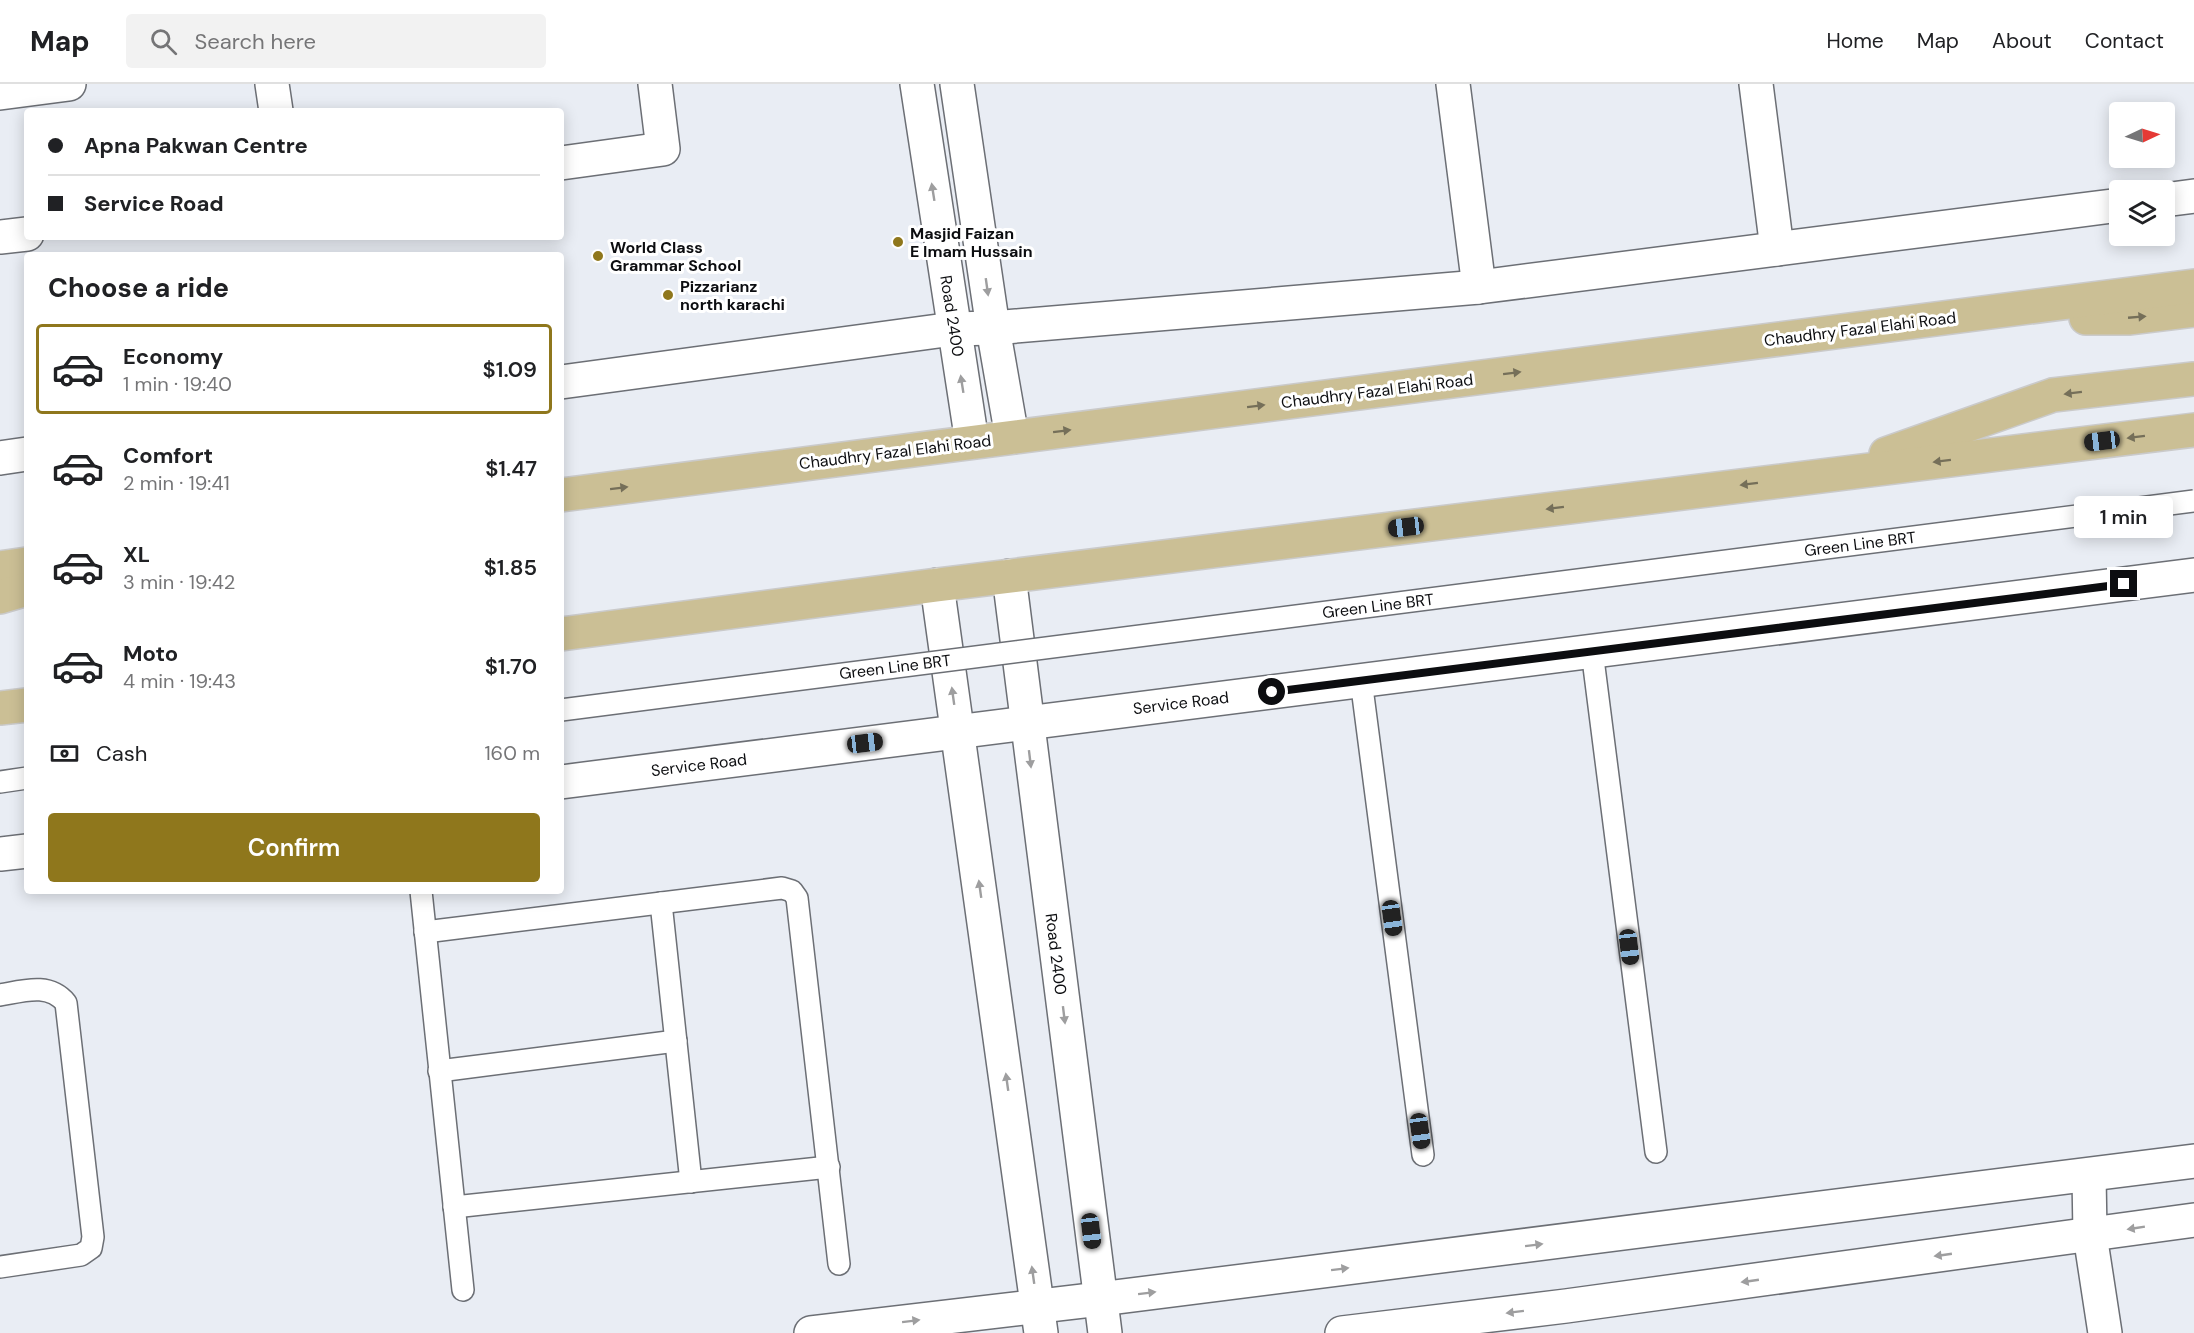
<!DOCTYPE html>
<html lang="en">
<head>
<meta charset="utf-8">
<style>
  body { margin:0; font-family:"DM Sans",sans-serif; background:#f2f2f2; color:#202124; height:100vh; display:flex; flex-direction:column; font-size:22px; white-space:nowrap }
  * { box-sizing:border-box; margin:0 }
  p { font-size:20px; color:#757577 }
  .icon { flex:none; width:33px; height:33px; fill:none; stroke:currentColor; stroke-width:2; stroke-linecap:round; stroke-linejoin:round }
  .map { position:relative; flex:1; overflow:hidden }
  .drawer { position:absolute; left:24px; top:168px; width:540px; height:642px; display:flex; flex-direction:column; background:#fff; border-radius:6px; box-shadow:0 3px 15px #0003 }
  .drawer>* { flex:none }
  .banner { position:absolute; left:24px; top:24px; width:540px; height:132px; border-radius:6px; box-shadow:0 3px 15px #0003; display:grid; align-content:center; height:132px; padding:0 24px; background:#fff }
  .needle { width:39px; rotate:86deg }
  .buttons { position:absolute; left:2109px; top:18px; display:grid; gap:12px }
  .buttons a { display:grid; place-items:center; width:66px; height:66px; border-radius:6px; background:#fff; box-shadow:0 3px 15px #0003; font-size:30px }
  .end { position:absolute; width:27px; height:27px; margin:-14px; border:8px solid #0c0d10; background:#fff; box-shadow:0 0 0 3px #fff }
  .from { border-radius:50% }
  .bubble { position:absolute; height:42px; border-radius:6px; background:#fff; box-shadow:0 3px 15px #0003; font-size:20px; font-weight:600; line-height:42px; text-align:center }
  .car { position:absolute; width:18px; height:36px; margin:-18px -9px; border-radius:8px; box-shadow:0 0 4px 2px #0007; background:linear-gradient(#222 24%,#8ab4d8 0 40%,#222 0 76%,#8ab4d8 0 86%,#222 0) }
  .banner b { display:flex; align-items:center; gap:21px; height:57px; font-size:22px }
  .banner b+b { border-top:2px solid #e0e0e0 }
  .banner i { width:15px; height:15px; background:#202124 }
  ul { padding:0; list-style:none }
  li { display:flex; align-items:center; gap:18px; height:90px; margin:0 12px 9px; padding:0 12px; border:3px solid transparent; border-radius:6px }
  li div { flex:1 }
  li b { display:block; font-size:22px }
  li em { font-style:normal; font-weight:600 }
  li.on { border-color:#8f771c }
  li>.icon { width:54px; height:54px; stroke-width:1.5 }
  h2 { padding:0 24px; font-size:27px; line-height:72px }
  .pay { display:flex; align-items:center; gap:15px; height:66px; padding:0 24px; font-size:22px }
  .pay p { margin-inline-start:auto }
  .button { display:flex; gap:12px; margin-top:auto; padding:12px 24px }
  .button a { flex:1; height:69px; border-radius:6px; background:#8f771c; color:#fff; font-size:24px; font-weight:600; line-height:69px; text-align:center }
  header { display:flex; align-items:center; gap:36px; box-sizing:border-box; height:84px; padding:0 30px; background:#fff; border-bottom:2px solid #e0e0e0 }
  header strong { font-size:28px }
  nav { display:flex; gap:33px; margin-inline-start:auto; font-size:21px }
  .search { width:420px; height:54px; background:#f2f2f2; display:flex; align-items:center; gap:15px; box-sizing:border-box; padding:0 21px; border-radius:6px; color:#757577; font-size:22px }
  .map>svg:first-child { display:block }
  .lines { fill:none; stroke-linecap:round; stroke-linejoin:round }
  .service-casing { stroke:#6c6f75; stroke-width:24 }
  .minor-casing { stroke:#6c6f75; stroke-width:36 }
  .tertiary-casing { stroke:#6c6f75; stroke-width:36 }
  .secondary-casing { stroke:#6c6f75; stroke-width:36 }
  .primary-casing { stroke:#cacaca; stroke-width:36 }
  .service { stroke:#fff; stroke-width:21 }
  .minor { stroke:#fff; stroke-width:33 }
  .tertiary { stroke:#fff; stroke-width:33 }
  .secondary { stroke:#fff; stroke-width:33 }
  .primary { stroke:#cbbf95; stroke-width:33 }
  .service-bridge-casing { stroke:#6c6f75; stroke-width:24; stroke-linecap:butt }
  .service-bridge { stroke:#fff; stroke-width:21 }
  .oneway { fill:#9e9e9f }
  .oneway2 { fill:#756f59 }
  .route { stroke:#0c0d10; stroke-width:8 }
  .poi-dot { fill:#8f771c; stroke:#fff; stroke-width:2 }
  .labels { text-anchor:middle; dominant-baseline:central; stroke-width:6; stroke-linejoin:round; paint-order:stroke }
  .poi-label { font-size:16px; font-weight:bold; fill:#0c0d10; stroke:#fff; text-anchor:start }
  .street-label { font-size:16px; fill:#0c0d10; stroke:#fff }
</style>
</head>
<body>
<header>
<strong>Map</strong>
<div class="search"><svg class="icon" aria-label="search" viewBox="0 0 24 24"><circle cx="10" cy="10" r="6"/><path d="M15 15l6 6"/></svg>Search here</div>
<nav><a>Home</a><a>Map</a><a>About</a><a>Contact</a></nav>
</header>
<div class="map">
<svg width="2194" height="1249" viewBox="0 0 2194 1249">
  <rect width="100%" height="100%" fill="#e9edf4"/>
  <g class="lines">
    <!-- service casing -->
    <g class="service-casing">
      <g id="service">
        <path d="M1592 567 1656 1068"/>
        <path d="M1361 596 1423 1071"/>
        <path d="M0 698 27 694"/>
        <path d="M421 807 463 1206"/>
        <path d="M661 819 691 1098"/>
        <path d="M425 848 782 804 792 807 797 814 839 1180"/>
        <path d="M0 911C23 907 49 898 66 919L93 1153 91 1164 81 1171 0 1183"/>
        <path d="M439 987 676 957"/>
        <path d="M454 1123 829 1083"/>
      </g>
    </g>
    <!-- minor casing -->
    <g class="minor-casing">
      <g id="minor">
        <path d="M272 0 276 27"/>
        <path d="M1756 0 1777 165"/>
        <path d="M0 9 69 0"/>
        <path d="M561 79 663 65 655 0"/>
        <path d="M2164 116 2194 112"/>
        <path d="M0 153 27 150"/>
        <path d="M561 298 953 245 993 244 1479 203 2120 121"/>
        <path d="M0 374 27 370"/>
        <path d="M561 698 2194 491"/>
        <path d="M0 770 27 767"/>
      </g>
    </g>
    <!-- tertiary casing -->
    <g class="tertiary-casing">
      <g id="tertiary">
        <path d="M1453 0 1479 203"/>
        <path d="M2089 1091 2090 1151 2105 1249"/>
        <path d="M811 1249 1100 1215 2194 1077"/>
        <path d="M1342 1249 1566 1222 2194 1136"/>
      </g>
    </g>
    <!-- secondary casing -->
    <g class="secondary-casing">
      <g id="secondary">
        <path d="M917 0 972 358"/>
        <path d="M957 0 993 244 1012 353"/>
        <path d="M1009 492 1105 1249"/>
        <path d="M937 501 1041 1249"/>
      </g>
    </g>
    <!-- primary casing -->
    <g class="primary-casing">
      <g id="primary">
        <path d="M2086 234H2130L2194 226"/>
        <path d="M1886 370 2053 311 2194 295"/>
        <path d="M561 411 2194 202"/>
        <path d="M0 484 27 480"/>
        <path d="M0 513 27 505"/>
        <path d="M561 550 937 501 2194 346"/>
        <path d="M0 624 27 621"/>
      </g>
    </g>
    <!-- service -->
    <use href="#service" class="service"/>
    <!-- minor -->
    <use href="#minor" class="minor"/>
    <!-- tertiary -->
    <use href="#tertiary" class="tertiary"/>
    <!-- secondary -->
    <use href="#secondary" class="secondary"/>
    <!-- primary -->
    <use href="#primary" class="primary"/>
    <!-- service-bridge casing -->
    <g class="service-bridge-casing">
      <path id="service-bridge" d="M561 626 2194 417"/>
    </g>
    <!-- service-bridge -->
    <use href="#service-bridge" class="service-bridge"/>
  </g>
  <!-- one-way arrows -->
  <defs><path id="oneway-solid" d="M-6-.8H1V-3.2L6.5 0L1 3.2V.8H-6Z" transform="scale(1.5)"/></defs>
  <g class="oneway">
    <use href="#oneway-solid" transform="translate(933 108) rotate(-99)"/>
    <use href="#oneway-solid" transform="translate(987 203) rotate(82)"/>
    <use href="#oneway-solid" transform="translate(962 300) rotate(-99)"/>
    <use href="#oneway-solid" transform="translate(953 612) rotate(-98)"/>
    <use href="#oneway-solid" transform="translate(1030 675) rotate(83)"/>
    <use href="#oneway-solid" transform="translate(980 805) rotate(-98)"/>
    <use href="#oneway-solid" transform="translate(1064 931) rotate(83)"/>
    <use href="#oneway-solid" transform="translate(1007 998) rotate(-98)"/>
    <use href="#oneway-solid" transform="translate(2136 1144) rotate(171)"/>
    <use href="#oneway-solid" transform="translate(1534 1161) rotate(-7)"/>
    <use href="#oneway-solid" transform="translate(1943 1171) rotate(172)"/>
    <use href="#oneway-solid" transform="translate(1340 1185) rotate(-7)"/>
    <use href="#oneway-solid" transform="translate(1033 1191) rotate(-98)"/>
    <use href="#oneway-solid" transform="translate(1750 1197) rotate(172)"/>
    <use href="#oneway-solid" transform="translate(1147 1209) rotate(-7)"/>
    <use href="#oneway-solid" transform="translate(1515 1228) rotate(173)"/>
    <use href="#oneway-solid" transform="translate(911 1237) rotate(-7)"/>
  </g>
  <g class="oneway2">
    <use href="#oneway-solid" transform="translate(2137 233) rotate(-5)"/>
    <use href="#oneway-solid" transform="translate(1512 289) rotate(-7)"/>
    <use href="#oneway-solid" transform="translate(2073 309) rotate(173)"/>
    <use href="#oneway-solid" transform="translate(1256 322) rotate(-7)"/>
    <use href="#oneway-solid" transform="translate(1062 347) rotate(-7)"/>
    <use href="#oneway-solid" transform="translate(2136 353) rotate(173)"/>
    <use href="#oneway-solid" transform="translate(1942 377) rotate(173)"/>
    <use href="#oneway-solid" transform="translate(1749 400) rotate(173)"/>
    <use href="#oneway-solid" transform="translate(619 404) rotate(-7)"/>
    <use href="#oneway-solid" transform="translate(1555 424) rotate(173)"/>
  </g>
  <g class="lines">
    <!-- route -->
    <path class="route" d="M1272 608 2124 500"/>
  </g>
  <!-- markers -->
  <g class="poi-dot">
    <circle cx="898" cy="158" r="6"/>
    <circle cx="598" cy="172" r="6"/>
    <circle cx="668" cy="211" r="6"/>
  </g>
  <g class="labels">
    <!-- poi labels -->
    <g class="poi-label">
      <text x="910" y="149">Masjid Faizan<tspan x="910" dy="18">E Imam Hussain</tspan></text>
      <text x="610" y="163">World Class<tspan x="610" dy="18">Grammar School</tspan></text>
      <text x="680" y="202">Pizzarianz<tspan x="680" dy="18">north karachi</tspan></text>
    </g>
    <!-- street labels -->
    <g class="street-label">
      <text transform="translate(952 232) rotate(81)">Road 2400</text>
      <text transform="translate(1860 245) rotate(-7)">Chaudhry Fazal Elahi Road</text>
      <text transform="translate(1377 307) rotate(-7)">Chaudhry Fazal Elahi Road</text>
      <text transform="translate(895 368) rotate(-7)">Chaudhry Fazal Elahi Road</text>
      <text transform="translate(1860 460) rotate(-7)">Green Line BRT</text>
      <text transform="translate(1378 522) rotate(-7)">Green Line BRT</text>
      <text transform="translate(895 583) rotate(-7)">Green Line BRT</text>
      <text transform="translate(1181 619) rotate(-7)">Service Road</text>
      <text transform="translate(699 681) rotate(-7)">Service Road</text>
      <text transform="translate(1056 870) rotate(83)">Road 2400</text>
    </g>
  </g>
</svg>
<div class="buttons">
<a><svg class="needle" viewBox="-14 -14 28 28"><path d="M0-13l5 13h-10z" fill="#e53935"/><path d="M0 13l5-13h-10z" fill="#757577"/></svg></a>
<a><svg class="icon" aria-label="layers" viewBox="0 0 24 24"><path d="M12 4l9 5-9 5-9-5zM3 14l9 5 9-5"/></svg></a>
</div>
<i class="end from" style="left:1272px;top:608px"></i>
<i class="end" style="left:2124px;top:500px"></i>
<div class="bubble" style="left:2074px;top:412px;width:99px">1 min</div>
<i class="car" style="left:2102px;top:357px;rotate:263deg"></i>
<i class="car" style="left:1406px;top:443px;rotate:263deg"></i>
<i class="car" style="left:865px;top:659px;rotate:83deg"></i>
<i class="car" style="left:1392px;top:834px;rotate:172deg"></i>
<i class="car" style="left:1629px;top:863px;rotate:173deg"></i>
<i class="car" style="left:1420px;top:1047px;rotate:172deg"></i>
<i class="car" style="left:1091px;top:1147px;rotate:173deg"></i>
<div class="banner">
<b><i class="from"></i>Apna Pakwan Centre</b>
<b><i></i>Service Road</b>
</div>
<section class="drawer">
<h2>Choose a ride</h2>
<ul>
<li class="on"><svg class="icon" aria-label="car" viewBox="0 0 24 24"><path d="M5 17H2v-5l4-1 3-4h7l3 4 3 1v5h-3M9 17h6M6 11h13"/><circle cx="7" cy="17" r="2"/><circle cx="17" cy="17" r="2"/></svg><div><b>Economy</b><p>1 min · 19:40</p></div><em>$1.09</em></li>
<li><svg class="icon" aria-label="car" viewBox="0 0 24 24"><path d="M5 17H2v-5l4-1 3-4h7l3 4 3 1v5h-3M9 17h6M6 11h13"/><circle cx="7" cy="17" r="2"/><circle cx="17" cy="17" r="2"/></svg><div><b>Comfort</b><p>2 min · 19:41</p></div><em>$1.47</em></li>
<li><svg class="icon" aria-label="car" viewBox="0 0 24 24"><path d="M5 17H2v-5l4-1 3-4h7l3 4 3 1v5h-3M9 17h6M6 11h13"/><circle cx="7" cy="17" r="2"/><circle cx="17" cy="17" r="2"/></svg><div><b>XL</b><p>3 min · 19:42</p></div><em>$1.85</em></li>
<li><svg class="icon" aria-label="car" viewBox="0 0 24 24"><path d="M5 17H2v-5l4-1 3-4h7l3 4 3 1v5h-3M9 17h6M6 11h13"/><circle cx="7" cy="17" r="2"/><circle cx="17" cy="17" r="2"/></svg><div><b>Moto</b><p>4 min · 19:43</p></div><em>$1.70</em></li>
</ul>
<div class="pay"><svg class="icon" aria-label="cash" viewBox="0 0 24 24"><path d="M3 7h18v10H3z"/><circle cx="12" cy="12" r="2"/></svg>Cash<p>160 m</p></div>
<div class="button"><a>Confirm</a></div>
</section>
</div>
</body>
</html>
